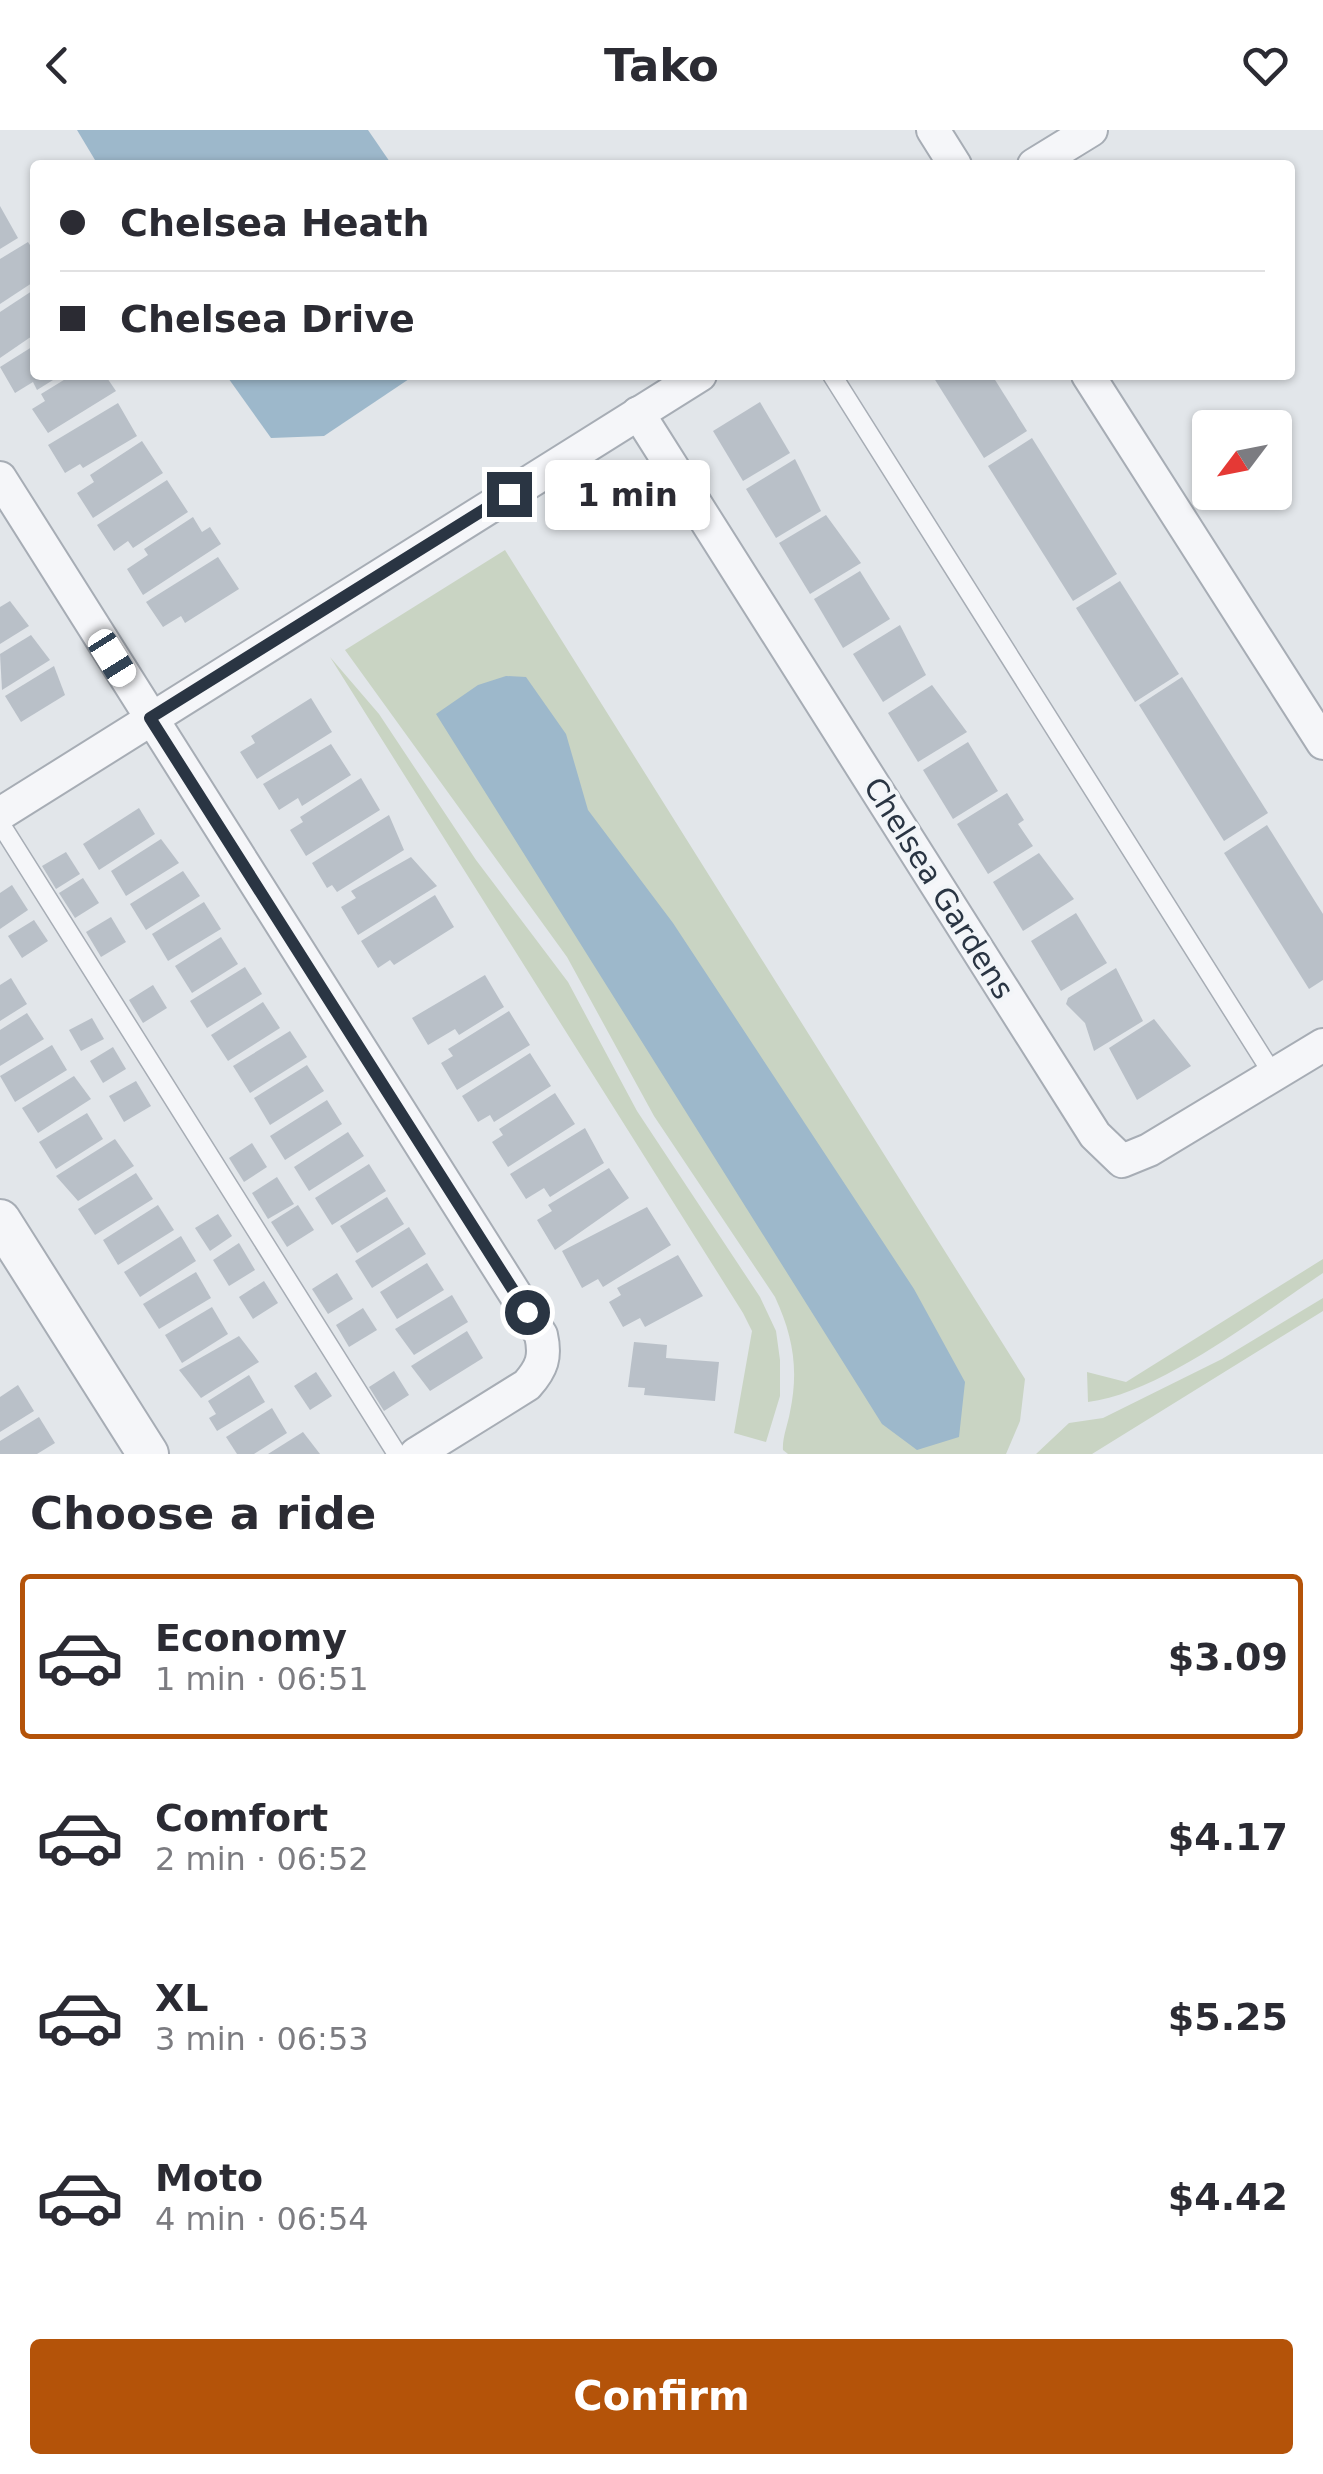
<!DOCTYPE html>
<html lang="en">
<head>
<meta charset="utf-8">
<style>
  body { margin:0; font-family:"DejaVu Sans",sans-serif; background:#f7f7f7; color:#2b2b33; height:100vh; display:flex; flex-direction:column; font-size:38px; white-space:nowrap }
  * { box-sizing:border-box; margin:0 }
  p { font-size:32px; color:#7c7c81 }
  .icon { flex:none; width:55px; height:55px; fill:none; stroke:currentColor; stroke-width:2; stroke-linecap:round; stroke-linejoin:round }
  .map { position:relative; height:1324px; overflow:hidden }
  .side { display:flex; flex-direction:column; background:#fff; flex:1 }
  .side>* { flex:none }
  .hud { position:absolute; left:30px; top:30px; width:1265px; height:220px; border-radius:10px; box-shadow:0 2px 8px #0004; display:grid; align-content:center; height:220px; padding:0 30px; background:#fff }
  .needle { width:65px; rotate:238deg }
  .fabs { position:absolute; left:1192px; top:280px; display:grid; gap:20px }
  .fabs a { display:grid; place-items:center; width:100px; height:100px; border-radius:10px; background:#fff; box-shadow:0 2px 8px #0004; font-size:50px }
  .end { position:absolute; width:45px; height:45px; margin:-22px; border:12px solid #2a3543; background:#fff; box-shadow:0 0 0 5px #fff }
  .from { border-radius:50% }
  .bubble { position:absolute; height:70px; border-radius:10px; background:#fff; box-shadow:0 2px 8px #0004; font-size:32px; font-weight:700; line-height:70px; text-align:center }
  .car { position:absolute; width:30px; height:60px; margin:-30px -15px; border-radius:12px; box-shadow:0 0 8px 2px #0007; background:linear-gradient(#fff 24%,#345 0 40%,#fff 0 76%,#345 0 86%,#fff 0) }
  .hud b { display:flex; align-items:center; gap:35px; height:95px; font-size:38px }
  .hud b+b { border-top:2px solid #e1e1e2 }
  .hud i { width:25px; height:25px; background:#2b2b33 }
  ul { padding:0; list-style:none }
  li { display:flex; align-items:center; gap:30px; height:165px; margin:0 20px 15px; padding:0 10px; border:5px solid transparent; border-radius:10px }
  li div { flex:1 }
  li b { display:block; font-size:38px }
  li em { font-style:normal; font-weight:700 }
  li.active { border-color:#b45309 }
  li>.icon { width:90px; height:90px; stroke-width:1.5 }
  h2 { padding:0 30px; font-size:45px; line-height:120px }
  .cta { display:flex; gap:20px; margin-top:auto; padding:20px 30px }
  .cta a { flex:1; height:115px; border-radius:10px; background:#b45309; color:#fff; font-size:40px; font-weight:700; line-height:115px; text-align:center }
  header { display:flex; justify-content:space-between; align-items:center; height:130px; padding:0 30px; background:#fff; font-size:45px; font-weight:700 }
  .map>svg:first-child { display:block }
  .green { fill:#c9d4c3 }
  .water { fill:#9db8cb }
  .building { fill:#b9c0c8 }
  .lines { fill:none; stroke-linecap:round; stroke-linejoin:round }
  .service-casing { stroke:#a7adb5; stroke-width:21 }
  .minor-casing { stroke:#a7adb5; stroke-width:36 }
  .tertiary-casing { stroke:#a7adb5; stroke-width:44 }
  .service { stroke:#f5f6f9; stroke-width:18 }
  .minor { stroke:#f5f6f9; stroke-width:32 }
  .tertiary { stroke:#f5f6f9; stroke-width:40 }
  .route { stroke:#2a3543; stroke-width:12 }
  .labels { text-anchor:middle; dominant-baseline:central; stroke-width:8; stroke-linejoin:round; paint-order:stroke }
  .street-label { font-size:30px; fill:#2a3543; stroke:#f2f5f8 }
</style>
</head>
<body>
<header><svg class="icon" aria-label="back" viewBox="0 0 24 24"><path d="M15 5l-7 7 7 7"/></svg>Tako<svg class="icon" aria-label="heart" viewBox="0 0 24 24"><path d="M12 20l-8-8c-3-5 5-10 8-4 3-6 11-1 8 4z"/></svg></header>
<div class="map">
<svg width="1323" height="1324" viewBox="0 0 1323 1324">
  <rect width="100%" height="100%" fill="#e2e6ea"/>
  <!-- green -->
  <g class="green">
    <path d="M505 420 1025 1249 1020 1291 1006 1324H788L783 1320C782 1308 788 1294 790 1282 799 1239 793 1206 775 1167L654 986 567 827 345 520Z"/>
    <path d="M330 527 379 584 476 730 568 852 637 981 760 1167 776 1201 780 1230V1266L766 1312 734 1303 752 1201 743 1183Z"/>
    <path d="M1323 1129V1143C1261 1184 1160 1264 1088 1272L1087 1242 1126 1252Z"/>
    <path d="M1323 1168V1181L1092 1324H1036L1069 1293 1103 1288 1222 1229Z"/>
  </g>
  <!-- water -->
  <g class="water">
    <path d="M77 0H368L392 35H98Z"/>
    <path d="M226 245H415L324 306 271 308Z"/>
    <path d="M506 546 526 547 566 604 588 680 673 793 914 1159 965 1252 959 1307 917 1320 882 1294 436 584 478 555Z"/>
  </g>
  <!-- building -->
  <g class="building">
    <path d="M0 76 18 108 0 119Z"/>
    <path d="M28 112 35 123V151L0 174V129Z"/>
    <path d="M35 159V204L0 228V182Z"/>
    <path d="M35 215V245H61L37 260 33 252 15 263 0 237Z"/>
    <path d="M72 245H105L116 261 48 303 32 279 45 271 41 264Z"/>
    <path d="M932 245H992L1027 301 984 328Z"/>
    <path d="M760 272 790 323 743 351 713 301Z"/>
    <path d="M118 273 137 306 83 338 80 334 65 343 48 315Z"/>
    <path d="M1032 308 1117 444 1073 471 988 336Z"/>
    <path d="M142 311 163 343 93 388 77 363 94 352 90 345Z"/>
    <path d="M795 329 821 381 776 408 746 359Z"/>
    <path d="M167 350 188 382 133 418 128 411 114 421 97 395Z"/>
    <path d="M826 385 861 433 810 464 779 413Z"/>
    <path d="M193 387 202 402 210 397 221 414 143 465 127 439 148 425 144 419Z"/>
    <path d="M218 427 239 459 185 493 181 486 163 497 146 472Z"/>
    <path d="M860 441 890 489 843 518 814 469Z"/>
    <path d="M1120 451 1179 544 1135 572 1076 478Z"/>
    <path d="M10 471 29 496 0 514V477Z"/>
    <path d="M900 495 926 545 883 572 853 524Z"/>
    <path d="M31 505 50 530 2 560 0 524Z"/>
    <path d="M54 536 65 565 21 592 5 566Z"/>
    <path d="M1182 547 1268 683 1224 711 1139 575Z"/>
    <path d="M932 555 967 602 918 632 888 583Z"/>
    <path d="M311 568 332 602 257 649 240 622 255 613 251 606Z"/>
    <path d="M968 612 998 661 953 689 923 640Z"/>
    <path d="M331 614 351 645 302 676 298 668 279 680 263 654Z"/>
    <path d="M361 648 380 680 306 726 290 700 303 692 300 687Z"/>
    <path d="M1007 663 1024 690 1018 694 1033 716 988 744 957 694Z"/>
    <path d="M139 678 155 704 99 740 83 714Z"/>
    <path d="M389 685 404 720 337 762 332 755 327 758 312 733Z"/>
    <path d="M1267 695 1323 784V850L1309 859 1224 723Z"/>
    <path d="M161 709 179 733 126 766 111 741Z"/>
    <path d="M66 722 80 744 56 759 42 736Z"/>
    <path d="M1039 723 1074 769 1023 801 993 752Z"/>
    <path d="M411 727 437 756 358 805 341 777 356 768 351 761Z"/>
    <path d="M183 741 200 766 146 800 130 774Z"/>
    <path d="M83 748 99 773 75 788 59 763Z"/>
    <path d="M12 755 28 780 0 799V763Z"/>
    <path d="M435 765 454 797 394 835 390 830 378 838 361 811Z"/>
    <path d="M204 772 221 799 168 831 152 804Z"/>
    <path d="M1076 783 1107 833 1061 861 1031 811Z"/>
    <path d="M111 787 126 812 101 827 86 802Z"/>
    <path d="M34 790 48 811 22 828 8 806Z"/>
    <path d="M221 807 238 834 192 863 175 836Z"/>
    <path d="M245 837 262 864 207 898 190 871Z"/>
    <path d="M1116 838 1143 891 1094 921 1085 893 1066 874 1068 868Z"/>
    <path d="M485 845 504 877 459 905 455 899 428 915 412 888Z"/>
    <path d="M11 848 27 874 0 891V855Z"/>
    <path d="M153 855 167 878 143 893 129 870Z"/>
    <path d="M263 872 280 898 228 931 211 905Z"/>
    <path d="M509 881 530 915 457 960 441 933 453 926 448 919Z"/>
    <path d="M27 883 44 909 0 936V900Z"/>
    <path d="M92 888 104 909 81 921 69 900Z"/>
    <path d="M1154 889 1191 936 1137 970 1109 918Z"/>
    <path d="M290 901 307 927 250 963 233 936Z"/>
    <path d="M52 915 67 940 15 972 0 946Z"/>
    <path d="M113 917 126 939 103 953 90 931Z"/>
    <path d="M530 923 551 956 494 992 490 985 478 992 462 966Z"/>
    <path d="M307 935 324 961 270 995 254 968Z"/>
    <path d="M74 946 91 969 38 1003 22 978Z"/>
    <path d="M136 951 151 976 124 992 109 966Z"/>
    <path d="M555 963 575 994 508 1037 492 1012 503 1005 499 999Z"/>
    <path d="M327 970 342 994 285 1030 270 1006Z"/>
    <path d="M87 983 103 1009 56 1039 39 1012Z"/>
    <path d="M585 998 604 1033 550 1067 544 1058 526 1069 510 1044Z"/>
    <path d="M348 1002 364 1026 309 1061 294 1037Z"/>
    <path d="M115 1009 134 1036 78 1071 56 1046Z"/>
    <path d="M252 1013 267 1037 244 1052 229 1028Z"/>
    <path d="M369 1034 386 1061 332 1095 315 1068Z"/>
    <path d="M609 1038 629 1068 555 1120 537 1090 552 1081 548 1075Z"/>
    <path d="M136 1043 153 1069 95 1105 78 1079Z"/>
    <path d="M277 1047 294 1074 268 1089 252 1063Z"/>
    <path d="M387 1067 404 1094 357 1123 340 1096Z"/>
    <path d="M158 1075 174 1100 118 1135 103 1110Z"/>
    <path d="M298 1075 314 1100 287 1117 271 1092Z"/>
    <path d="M647 1077 671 1115 603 1157 598 1149 582 1158 562 1121Z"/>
    <path d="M218 1084 232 1106 210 1121 195 1098Z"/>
    <path d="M409 1097 426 1124 372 1158 355 1131Z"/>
    <path d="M181 1106 196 1131 140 1167 124 1142Z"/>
    <path d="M239 1113 255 1140 229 1156 213 1130Z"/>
    <path d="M678 1125 703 1166 645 1197 640 1188 623 1197 609 1172 621 1165 617 1158Z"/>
    <path d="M427 1133 444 1160 397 1189 380 1162Z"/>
    <path d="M196 1142 211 1168 159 1199 143 1174Z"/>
    <path d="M337 1143 353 1169 328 1184 312 1159Z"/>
    <path d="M264 1151 278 1173 253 1189 239 1167Z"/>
    <path d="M452 1165 468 1192 414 1225 395 1199Z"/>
    <path d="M212 1177 228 1204 182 1233 165 1205Z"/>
    <path d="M363 1178 377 1200 349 1217 336 1195Z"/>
    <path d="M467 1201 483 1228 430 1261 411 1236Z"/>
    <path d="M239 1206 259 1232 201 1268 179 1240Z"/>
    <path d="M634 1212 667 1215 666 1228 719 1232 715 1271 644 1265 645 1258 628 1257Z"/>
    <path d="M394 1241 409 1265 384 1281 369 1257Z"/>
    <path d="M316 1242 332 1266 310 1280 294 1256Z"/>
    <path d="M249 1245 265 1272 217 1301 209 1288 216 1284 208 1271Z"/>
    <path d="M18 1255 34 1281 0 1302V1267Z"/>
    <path d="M272 1278 287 1303 254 1324H237L226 1307Z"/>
    <path d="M39 1287 55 1313 37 1324H0V1311Z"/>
    <path d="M303 1302 320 1324H268Z"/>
  </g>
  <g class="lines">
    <!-- service casing -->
    <g class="service-casing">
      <g id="service">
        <path d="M832 245 1274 946"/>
        <path d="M0 693 397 1324"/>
      </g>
    </g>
    <!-- minor casing -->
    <g class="minor-casing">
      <g id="minor">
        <path d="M933 0 955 35"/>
        <path d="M1034 35 1091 0"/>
        <path d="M1088 245 1323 613"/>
        <path d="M638 283 1095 1005 1122 1031 1149 1020 1323 915"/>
        <path d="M0 348 541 1205C546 1227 542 1238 527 1255L416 1324"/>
        <path d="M0 684 700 245"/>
      </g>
    </g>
    <!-- tertiary casing -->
    <g class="tertiary-casing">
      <path id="tertiary" d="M0 1090 148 1324"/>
    </g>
    <!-- service -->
    <use href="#service" class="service"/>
    <!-- minor -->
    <use href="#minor" class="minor"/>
    <!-- tertiary -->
    <use href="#tertiary" class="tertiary"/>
  </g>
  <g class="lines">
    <!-- route -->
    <path class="route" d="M509 364 150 588 527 1182"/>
  </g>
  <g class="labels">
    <!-- street labels -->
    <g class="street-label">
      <text transform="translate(939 758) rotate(58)">Chelsea Gardens</text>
    </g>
  </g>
</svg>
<div class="fabs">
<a><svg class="needle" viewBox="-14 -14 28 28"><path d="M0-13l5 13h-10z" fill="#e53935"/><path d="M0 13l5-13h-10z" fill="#7c7c81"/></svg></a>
</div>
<i class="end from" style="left:527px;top:1182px"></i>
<i class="end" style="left:509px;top:364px"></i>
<div class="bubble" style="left:545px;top:330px;width:165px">1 min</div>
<i class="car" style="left:112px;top:528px;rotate:148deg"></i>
<div class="hud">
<b><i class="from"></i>Chelsea Heath</b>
<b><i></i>Chelsea Drive</b>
</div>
</div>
<section class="side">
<h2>Choose a ride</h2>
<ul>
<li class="active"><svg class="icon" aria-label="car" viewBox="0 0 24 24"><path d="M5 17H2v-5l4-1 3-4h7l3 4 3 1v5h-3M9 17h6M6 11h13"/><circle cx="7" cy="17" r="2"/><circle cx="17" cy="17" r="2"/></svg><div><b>Economy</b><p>1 min · 06:51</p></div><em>$3.09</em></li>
<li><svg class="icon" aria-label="car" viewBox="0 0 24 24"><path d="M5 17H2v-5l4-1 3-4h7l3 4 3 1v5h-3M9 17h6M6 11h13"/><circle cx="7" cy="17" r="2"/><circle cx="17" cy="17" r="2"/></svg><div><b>Comfort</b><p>2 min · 06:52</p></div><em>$4.17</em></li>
<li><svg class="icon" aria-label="car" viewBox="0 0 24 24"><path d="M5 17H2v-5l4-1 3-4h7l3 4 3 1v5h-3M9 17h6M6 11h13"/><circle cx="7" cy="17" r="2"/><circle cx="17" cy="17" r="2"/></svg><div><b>XL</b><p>3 min · 06:53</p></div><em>$5.25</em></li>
<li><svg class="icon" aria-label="car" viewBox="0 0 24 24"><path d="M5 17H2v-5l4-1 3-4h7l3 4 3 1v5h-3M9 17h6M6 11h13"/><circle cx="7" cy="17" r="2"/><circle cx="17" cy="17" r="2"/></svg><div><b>Moto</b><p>4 min · 06:54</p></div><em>$4.42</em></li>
</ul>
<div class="cta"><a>Confirm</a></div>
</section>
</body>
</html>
